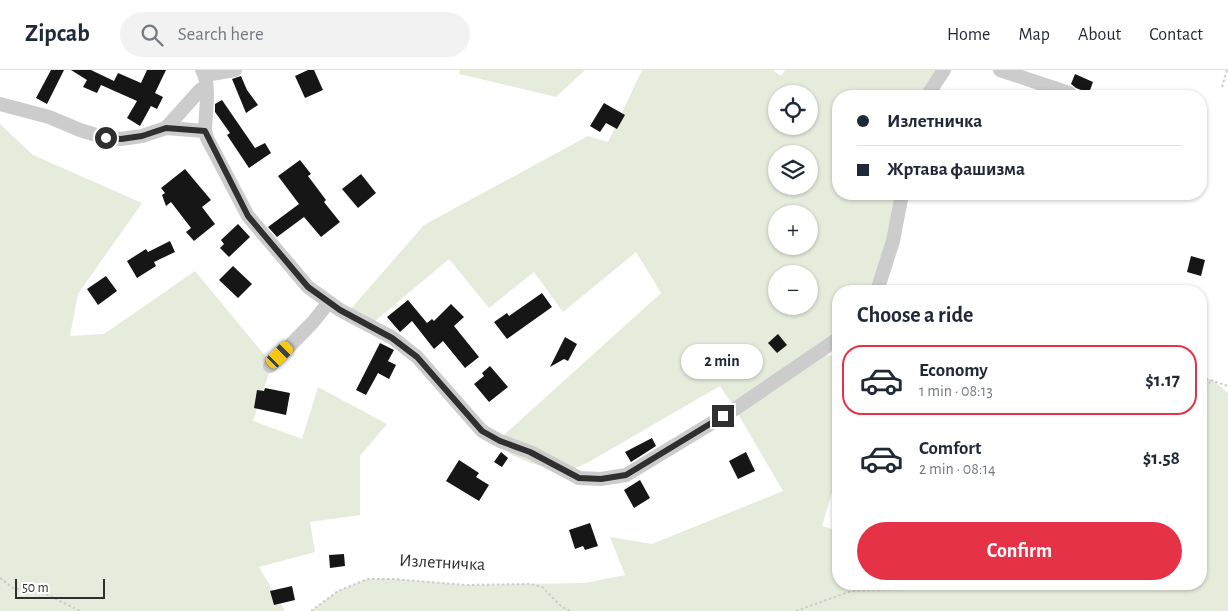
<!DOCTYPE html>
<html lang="en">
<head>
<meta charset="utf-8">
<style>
  body { margin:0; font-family:"Alegreya Sans",sans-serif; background:#f2f2f3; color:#1f2937; height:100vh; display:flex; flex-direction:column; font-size:19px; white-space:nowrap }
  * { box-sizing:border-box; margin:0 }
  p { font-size:16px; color:#747a83 }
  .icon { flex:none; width:28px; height:28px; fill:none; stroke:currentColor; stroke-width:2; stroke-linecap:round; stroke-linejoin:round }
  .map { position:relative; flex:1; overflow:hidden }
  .details { position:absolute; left:832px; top:215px; width:375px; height:305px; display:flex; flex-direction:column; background:#fff; border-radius:20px; box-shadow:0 1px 4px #0004 }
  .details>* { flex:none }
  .banner { position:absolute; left:832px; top:20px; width:375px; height:110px; border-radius:20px; box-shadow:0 1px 4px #0004; display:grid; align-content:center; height:110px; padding:0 25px; background:#fff }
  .tools { position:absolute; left:768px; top:15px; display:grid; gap:10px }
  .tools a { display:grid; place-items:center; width:50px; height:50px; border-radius:50%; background:#fff; box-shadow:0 1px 4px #0004; font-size:25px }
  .scale { position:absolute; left:15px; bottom:12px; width:90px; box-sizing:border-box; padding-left:5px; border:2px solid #2f2f2f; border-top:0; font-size:14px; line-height:18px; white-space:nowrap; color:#2f2f2f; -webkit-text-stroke:4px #fff; paint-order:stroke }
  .end { position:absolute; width:22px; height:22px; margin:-11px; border:6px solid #2f2f2f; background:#fff; box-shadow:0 0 0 2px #fff }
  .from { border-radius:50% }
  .bubble { position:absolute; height:35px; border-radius:18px; background:#fff; box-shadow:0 1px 4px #0004; font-size:16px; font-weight:700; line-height:35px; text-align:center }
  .car { position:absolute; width:15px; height:30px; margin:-15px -8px; border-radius:6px; box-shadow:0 0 4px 1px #0007; background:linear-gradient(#f5c518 24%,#345 0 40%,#f5c518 0 76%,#345 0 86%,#f5c518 0) }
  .banner b { display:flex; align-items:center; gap:18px; height:48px; font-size:19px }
  .banner b+b { border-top:1px solid #e0e1e3 }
  .banner i { width:12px; height:12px; background:#1f2937 }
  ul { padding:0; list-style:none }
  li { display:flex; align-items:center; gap:15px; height:70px; margin:0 10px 8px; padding:0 15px; border:2px solid transparent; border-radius:20px }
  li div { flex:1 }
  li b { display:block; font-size:19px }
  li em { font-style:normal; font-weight:700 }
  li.active { border-color:#e53246 }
  li>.icon { width:45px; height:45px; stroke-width:1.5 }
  h2 { padding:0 25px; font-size:22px; line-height:60px }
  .action { display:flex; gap:10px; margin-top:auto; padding:10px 25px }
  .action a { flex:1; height:58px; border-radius:30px; background:#e53246; color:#fff; font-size:20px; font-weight:700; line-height:58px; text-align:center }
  header { display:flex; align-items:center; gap:30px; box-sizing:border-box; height:70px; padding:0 25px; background:#fff; border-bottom:1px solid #e0e1e3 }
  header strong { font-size:24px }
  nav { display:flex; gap:28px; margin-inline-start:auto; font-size:18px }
  .search { width:350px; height:45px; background:#f2f2f3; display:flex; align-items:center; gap:12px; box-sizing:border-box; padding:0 18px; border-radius:28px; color:#747a83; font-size:19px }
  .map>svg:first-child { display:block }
  .green { fill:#e5ecdc; fill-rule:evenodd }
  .building { fill:#161616 }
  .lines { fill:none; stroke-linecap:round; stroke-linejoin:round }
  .path { stroke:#ccc; stroke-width:2; stroke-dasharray:2.5 2.5; stroke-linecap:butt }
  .minor { stroke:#ccc; stroke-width:14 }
  .route { stroke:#2f2f2f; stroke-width:6 }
  .labels { text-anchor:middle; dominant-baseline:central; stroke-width:5; stroke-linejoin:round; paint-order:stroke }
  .street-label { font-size:18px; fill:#2f2f2f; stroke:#fff }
</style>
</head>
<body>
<header>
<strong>Zipcab</strong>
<div class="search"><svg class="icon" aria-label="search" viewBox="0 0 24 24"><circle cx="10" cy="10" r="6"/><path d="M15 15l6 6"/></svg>Search here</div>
<nav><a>Home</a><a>Map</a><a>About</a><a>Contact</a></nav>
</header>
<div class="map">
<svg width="1228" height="541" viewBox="0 0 1228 541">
  <rect width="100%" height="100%" fill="#fff"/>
  <!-- green -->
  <g class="green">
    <path d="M460 0H585L556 27 459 4Z"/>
    <path d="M642 0H773L781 6 785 0H944L927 26H839V124H902L877 221H839V268L816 283 839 287V399L822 456 839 461V514H1201V307L1213 310 1228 323V541H311L338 521 368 509H393L466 515 585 513 625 505 610 467 652 474 783 421 735 339 720 316 587 393 565 402 531 393 512 385 496 372 661 223 636 182 563 242 534 202 489 238 449 189 374 252 349 241 424 155 588 66 608 72ZM776 24H809V56H776ZM776 84H809V116H776ZM776 144H809V176H776ZM776 204H809V236H776Z"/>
    <path d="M0 54 33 85 142 133 78 224 70 266 104 264 195 201 272 294 253 351 302 369 318 317 387 354 360 386V445L310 452 315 482 259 497 285 541H0Z"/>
  </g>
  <!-- building -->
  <g class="building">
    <path d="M51 0H64L47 34 36 28Z"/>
    <path d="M71 0H91L114 11 118 3 141 13 147 0H166L155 23 163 27 157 39 151 36 140 56 127 48 137 31 101 15 97 23 83 17 87 10Z"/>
    <path d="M308 0H314L323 20 305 28 295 6Z"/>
    <path d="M1075 4 1093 12 1089 23 1076 18 1071 14Z"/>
    <path d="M241 6 247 20 258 35 246 43 232 9Z"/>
    <path d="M222 30 255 78 265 73 271 83 249 98 227 65 230 63 215 42V34Z"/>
    <path d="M604 33 625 45 617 59 606 53 600 62 590 56Z"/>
    <path d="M300 90 311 104 308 106 326 130 324 132 340 152 321 167 304 147 277 167 268 157 299 134 278 106Z"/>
    <path d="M185 99 211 130 202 137 215 154 194 171 186 162 191 158 171 132 166 136 162 125 165 123 161 118Z"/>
    <path d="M361 104 376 123 358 138 342 119Z"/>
    <path d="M238 154 250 167 229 187 220 178 224 174 221 170Z"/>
    <path d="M170 171 175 182 154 192 156 196 137 208 127 191 146 179 148 182Z"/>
    <path d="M1191 186 1205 190 1201 206 1187 202Z"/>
    <path d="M233 196 252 214 238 228 219 210Z"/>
    <path d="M106 206 117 221 98 235 87 219Z"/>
    <path d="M542 223 552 237 507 269 494 252 507 243 509 246Z"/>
    <path d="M408 230 427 253 432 249 434 251 451 234 464 247 454 256 479 287 465 298 443 271 434 279 412 251 400 262 387 247Z"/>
    <path d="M778 264 787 275 777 283 768 273Z"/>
    <path d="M565 267 577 274 568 291 564 289 550 297Z"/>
    <path d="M380 273 394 280 388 291 396 295 389 309 378 303 366 325 356 320Z"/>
    <path d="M490 296 508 317 489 332 474 314 484 306 482 303Z"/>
    <path d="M265 318 290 323 286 345 254 338 257 320 264 321Z"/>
    <path d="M652 368 656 376 631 392 625 382Z"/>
    <path d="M501 382 508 388 502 397 494 392Z"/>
    <path d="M746 382 755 401 738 409 729 391Z"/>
    <path d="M459 390 479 403 476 407 489 415 479 431 446 411Z"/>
    <path d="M640 410 650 428 634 438 624 420Z"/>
    <path d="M590 453 598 476 585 480 583 476 575 479 569 460Z"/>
    <path d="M344 484 345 496 330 498 329 485Z"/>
    <path d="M292 516 295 530 274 535 270 521Z"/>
  </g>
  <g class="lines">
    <!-- path -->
    <g class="path">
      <path d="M1222 17 1227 0"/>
      <path d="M1201 307 1228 316"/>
      <path d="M1201 320 1213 310"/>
      <path d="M0 508 13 518 46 524 80 541"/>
      <path d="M311 541 338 521 368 509H393L466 515 531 514 542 517 562 537 570 541"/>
      <path d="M796 541 851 521 927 518 936 514"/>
    </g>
    <!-- minor -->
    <g class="minor">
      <path d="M202 0C211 14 205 45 205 61L207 68 248 146 308 217 340 240 393 268 417 287 482 361 500 371 530 382 579 408 601 409 626 405 735 339 839 268"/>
      <path d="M1000 0 1069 23"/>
      <path d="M205 5 235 0"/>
      <path d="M927 26 944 0"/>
      <path d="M0 34 49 47 80 60 106 68 121 69 142 66 166 58 205 61"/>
      <path d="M166 58 200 20 206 16"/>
      <path d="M877 221 893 171 902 124"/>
      <path d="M270 296 313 252 329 232"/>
    </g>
  </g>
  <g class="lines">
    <!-- route -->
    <path class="route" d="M106 68 121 69 142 66 166 58 205 61 248 146 308 217 340 240 392 268 417 287 482 361 500 371 530 382 579 408 601 409 626 405 723 346"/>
  </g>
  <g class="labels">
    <!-- street labels -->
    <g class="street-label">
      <text transform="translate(442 493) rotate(3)">Излетничка</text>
    </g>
  </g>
</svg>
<div class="tools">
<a><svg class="icon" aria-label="locate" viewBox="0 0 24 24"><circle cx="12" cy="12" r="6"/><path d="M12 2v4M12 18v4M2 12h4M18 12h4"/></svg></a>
<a><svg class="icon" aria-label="layers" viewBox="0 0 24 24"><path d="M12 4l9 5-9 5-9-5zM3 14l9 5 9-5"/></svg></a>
<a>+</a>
<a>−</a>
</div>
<div class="scale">50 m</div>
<i class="end from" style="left:106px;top:68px"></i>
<i class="end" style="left:723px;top:346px"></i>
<div class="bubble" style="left:681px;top:274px;width:82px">2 min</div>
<i class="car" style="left:280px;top:285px;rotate:45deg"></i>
<div class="banner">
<b><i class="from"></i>Излетничка</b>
<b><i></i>Жртава фашизма</b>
</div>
<section class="details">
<h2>Choose a ride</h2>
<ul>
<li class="active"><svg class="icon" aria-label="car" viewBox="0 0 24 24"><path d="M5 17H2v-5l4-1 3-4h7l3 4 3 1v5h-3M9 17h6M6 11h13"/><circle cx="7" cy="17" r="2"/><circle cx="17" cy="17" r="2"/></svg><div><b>Economy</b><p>1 min · 08:13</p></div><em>$1.17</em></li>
<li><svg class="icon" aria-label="car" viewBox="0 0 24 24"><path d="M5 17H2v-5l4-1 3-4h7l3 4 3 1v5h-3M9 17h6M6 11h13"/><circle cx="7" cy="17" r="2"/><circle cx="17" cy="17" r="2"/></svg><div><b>Comfort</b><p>2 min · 08:14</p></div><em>$1.58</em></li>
</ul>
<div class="action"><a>Confirm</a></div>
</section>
</div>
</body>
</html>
